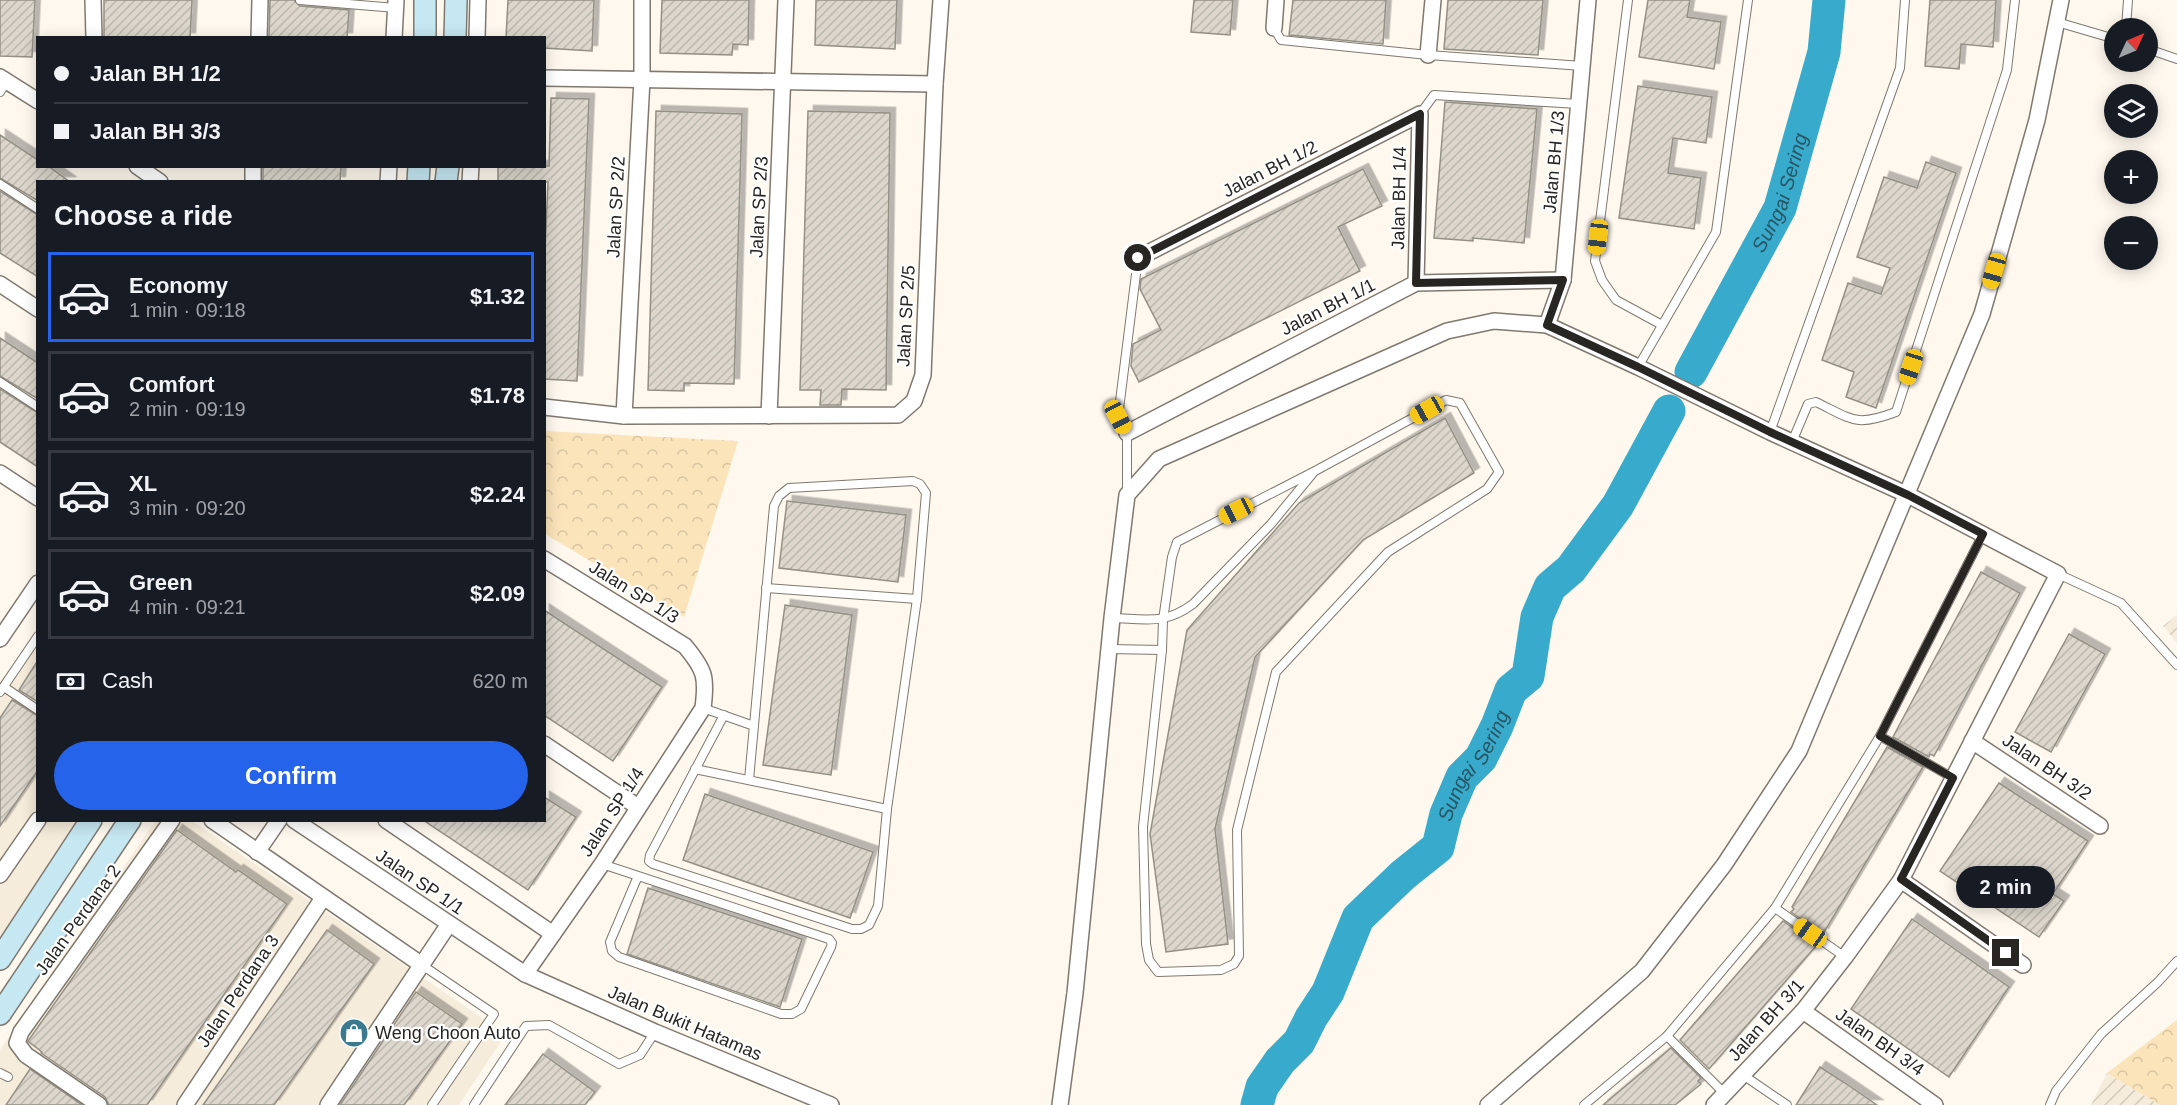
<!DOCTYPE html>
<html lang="en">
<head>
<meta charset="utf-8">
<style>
  body { margin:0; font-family:Helvetica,sans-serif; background:#20242c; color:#f1f3f6; height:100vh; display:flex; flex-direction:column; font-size:22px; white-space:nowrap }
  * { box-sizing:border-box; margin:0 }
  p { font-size:20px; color:#9ea1a6 }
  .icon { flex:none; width:33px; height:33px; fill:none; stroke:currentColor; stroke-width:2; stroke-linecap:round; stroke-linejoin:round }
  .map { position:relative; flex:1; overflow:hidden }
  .side { position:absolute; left:36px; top:180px; width:510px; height:642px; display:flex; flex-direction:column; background:#171b24; border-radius:0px; box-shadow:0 3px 15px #0003 }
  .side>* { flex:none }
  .top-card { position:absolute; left:36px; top:36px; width:510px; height:132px; border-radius:0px; box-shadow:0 3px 15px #0003; display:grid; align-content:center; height:132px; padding:0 18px; background:#171b24 }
  .needle { width:39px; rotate:46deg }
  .fabs { position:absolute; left:2104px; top:18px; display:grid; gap:12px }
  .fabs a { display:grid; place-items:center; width:54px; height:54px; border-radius:50%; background:#171b24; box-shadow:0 3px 15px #0003; font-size:30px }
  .end { position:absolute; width:27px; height:27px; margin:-14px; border:8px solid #282623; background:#fff; box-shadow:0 0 0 3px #fff }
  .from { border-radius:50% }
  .bubble { position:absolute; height:42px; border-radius:21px; background:#171b24; box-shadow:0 3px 15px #0003; font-size:20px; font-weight:700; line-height:42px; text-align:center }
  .car { position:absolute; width:18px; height:36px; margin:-18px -9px; border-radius:8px; box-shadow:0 0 4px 2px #0007; background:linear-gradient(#f5c518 24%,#345 0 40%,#f5c518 0 76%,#345 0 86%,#f5c518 0) }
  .top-card b { display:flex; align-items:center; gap:21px; height:57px; font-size:22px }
  .top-card b+b { border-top:2px solid #363941 }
  .top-card i { width:15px; height:15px; background:#f1f3f6 }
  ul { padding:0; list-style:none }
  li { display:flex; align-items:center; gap:18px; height:90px; margin:0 12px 9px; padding:0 6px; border:3px solid #363941; border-radius:0px }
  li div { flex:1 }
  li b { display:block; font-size:22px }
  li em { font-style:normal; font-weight:700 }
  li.current { border-color:#2563eb }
  li>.icon { width:54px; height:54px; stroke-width:1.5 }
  h2 { padding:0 18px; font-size:27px; line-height:72px }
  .pay { display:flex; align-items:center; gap:15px; height:66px; padding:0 18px; font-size:22px }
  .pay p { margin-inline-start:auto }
  .cta { display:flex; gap:12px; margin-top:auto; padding:12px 18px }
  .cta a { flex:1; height:69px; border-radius:36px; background:#2563eb; color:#fff; font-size:24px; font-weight:700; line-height:69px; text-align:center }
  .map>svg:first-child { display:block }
  .built { fill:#f6ecdb }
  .industrial { fill:url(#industrial-furrows) }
  .forest { fill:url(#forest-crowns) }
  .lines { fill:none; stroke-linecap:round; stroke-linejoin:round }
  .river { stroke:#38abcc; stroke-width:33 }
  .building { fill:url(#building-hatch); stroke:#959086; stroke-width:1.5; filter:url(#shadow) }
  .lane-casing { stroke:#7f7970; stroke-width:10 }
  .street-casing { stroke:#7f7970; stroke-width:18 }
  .secondary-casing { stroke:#7f7970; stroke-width:24 }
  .lane { stroke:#fff; stroke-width:8 }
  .street { stroke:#fff; stroke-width:15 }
  .secondary { stroke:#c6e8f2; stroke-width:21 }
  .route { stroke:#282623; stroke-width:8 }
  .labels { text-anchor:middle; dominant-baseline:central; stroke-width:4.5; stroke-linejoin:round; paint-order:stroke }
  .street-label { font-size:18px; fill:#282623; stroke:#fff }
  .poi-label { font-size:18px; fill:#282623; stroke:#fff; text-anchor:start }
  .water-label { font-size:20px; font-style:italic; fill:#285665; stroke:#fff }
</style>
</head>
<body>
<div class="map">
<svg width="2177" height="1105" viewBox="0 0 2177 1105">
  <defs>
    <pattern id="industrial-furrows" width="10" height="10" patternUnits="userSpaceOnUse" patternTransform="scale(1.5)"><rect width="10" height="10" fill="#f6ecdb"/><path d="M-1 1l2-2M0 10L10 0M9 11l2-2" fill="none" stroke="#d3cabc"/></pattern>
    <pattern id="forest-crowns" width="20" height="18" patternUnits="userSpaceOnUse" patternTransform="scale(1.5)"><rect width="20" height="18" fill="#fbe4ba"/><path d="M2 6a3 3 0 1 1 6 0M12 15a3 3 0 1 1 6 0" fill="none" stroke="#d7c3a0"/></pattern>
    <pattern id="building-hatch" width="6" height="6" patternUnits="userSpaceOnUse" patternTransform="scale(1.5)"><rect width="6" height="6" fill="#dcd6cc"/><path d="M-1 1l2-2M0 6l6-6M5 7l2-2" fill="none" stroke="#bdb8af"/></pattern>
    <filter id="shadow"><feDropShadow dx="5.5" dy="-5.5" stdDeviation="0" flood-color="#0004"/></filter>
  </defs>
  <rect width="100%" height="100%" fill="#fef8ee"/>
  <!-- built -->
  <g class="built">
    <path d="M37 641 38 820 78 821 0 937V697Z"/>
    <path d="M155 821H192L506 1034 459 1105H0V1050Z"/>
  </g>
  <!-- industrial -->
  <g class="industrial">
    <path d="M2177 615V643L2163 626Z"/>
    <path d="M2107 1073 2160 1105H2091Z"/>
  </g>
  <!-- forest -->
  <g class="forest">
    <path d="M545 431 738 441 684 617 545 534Z"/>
    <path d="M2177 1020V1105H2160L2107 1073Z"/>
  </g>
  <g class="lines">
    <!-- river -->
    <g class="river">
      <path id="s1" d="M1691 372 1780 208 1824 52 1829 0"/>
      <path id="s2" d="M1257 1105 1262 1087 1280 1061 1299 1042 1311 1018 1328 992 1358 918 1403 875 1438 847 1446 814 1462 777 1481 758 1497 726 1511 690 1528 676 1537 617 1550 587 1571 569 1618 505 1669 411"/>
    </g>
  </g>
  <!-- building -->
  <g class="building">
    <path d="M0 0H35L32 57 0 56Z"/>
    <path d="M104 0H192L190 38H104Z"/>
    <path d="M270 0H294L300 6 349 10 347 38H269Z"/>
    <path d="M508 0H594L592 51 544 48V38H506Z"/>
    <path d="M662 0H749L748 45 733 44 732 55 660 53Z"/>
    <path d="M816 0H897L895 49 815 45Z"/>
    <path d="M1194 0H1233L1230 35 1191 32Z"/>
    <path d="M1293 0H1386L1383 44 1289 35Z"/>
    <path d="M1448 0H1543L1538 55 1444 49Z"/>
    <path d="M1648 0H1690L1687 17 1721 22 1714 69 1639 57Z"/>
    <path d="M1930 0H1996L1993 47 1961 44 1959 69 1925 66Z"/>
    <path d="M1638 86 1712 97 1706 143 1673 138 1668 173 1701 178 1694 229 1619 218Z"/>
    <path d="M551 98 589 99 577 381 544 379V271L548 182H498V166H549Z"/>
    <path d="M1445 102 1537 109 1524 243 1473 238V241L1434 238Z"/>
    <path d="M656 111 742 114 734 384 684 383V391L648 390Z"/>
    <path d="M808 111 890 113 886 390 842 389 841 405H820L821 390H800Z"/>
    <path d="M0 135 38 160V166H48L70 182H38V201L0 178Z"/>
    <path d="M1926 162 1956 173 1876 408 1846 397 1854 372 1822 360 1848 283 1881 294 1890 268 1857 257 1884 177 1917 188Z"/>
    <path d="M263 166H341L340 182H263Z"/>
    <path d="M1363 169 1382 206 1338 227 1360 271 1139 382 1131 366 1133 344 1161 330 1140 289 1141 279Z"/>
    <path d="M0 191 38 215V277L0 253Z"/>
    <path d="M0 338 38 363V399L0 376Z"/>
    <path d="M0 389 38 413V467L0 442Z"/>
    <path d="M1445 418 1474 473 1363 540 1255 657 1215 829 1228 944 1166 952 1150 834 1187 630 1299 503Z"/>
    <path d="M787 501 906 515 898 582 779 568Z"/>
    <path d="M1981 572 2020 593 1934 756 1930 754 1929 757 1893 737Z"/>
    <path d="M785 605 852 615 831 775 763 765Z"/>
    <path d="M544 610 662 687 613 761 544 715Z"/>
    <path d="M2069 634 2105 654 2051 752 2015 732Z"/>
    <path d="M38 660V702L19 690Z"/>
    <path d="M12 700 38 716V770L0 826V718Z"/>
    <path d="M1887 747 1923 767 1823 934 1791 912 1794 909 1792 907Z"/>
    <path d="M1999 783 2088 841 2053 894 2064 901 2039 937 1940 871Z"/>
    <path d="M705 794 873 852 850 918 683 860Z"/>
    <path d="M544 797 576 817 528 890 423 820H544Z"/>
    <path d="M177 830 236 872 238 870 287 904 147 1105H109L105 1097 41 1053 42 1052 28 1041Z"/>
    <path d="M648 888 802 939 780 1007 627 954Z"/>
    <path d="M1912 919 2009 987 1949 1077 1851 1009Z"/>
    <path d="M1783 921 1817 945 1709 1069 1680 1040Z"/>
    <path d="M327 930 374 964 339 1013 274 1105H203Z"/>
    <path d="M416 992 462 1024 404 1105H340Z"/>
    <path d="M1671 1048 1701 1078 1698 1081 1701 1084 1675 1105H1603Z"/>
    <path d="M543 1054 595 1092 585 1105H505Z"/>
    <path d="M1820 1067 1845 1083 1877 1105H1796Z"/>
    <path d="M30 1069 82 1105H6Z"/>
  </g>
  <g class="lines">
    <!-- lane casing -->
    <g class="lane-casing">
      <g id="lane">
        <path d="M300 0 396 8"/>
        <path d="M1628 0 1595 261 1602 280 1616 300 1662 325"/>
        <path d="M2057 22 2115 39"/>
        <path d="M1274 28 1281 40 1428 55 1582 66"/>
        <path d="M2126 28 2128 0"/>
        <path d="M2148 49 2177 59"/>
        <path d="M0 92 7 81"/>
        <path d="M1420 114 1434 95 1578 104"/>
        <path d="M0 184 38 209"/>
        <path d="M1638 367 1716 232 1748 0"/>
        <path d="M0 382 38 407"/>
        <path d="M1446 400 1460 403 1499 472 1487 489 1388 552 1276 672 1237 830 1239 956 1234 964 1221 970 1158 972 1149 960 1146 944 1143 827 1162 650 1163 620 1172 557 1177 542 1315 471Z"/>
        <path d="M1770 432 1900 68 1905 0"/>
        <path d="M1792 442 1808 404 1816 402C1853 420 1856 427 1896 412L2007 70 2015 0"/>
        <path d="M1127 493V433L1118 417 1138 258"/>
        <path d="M2058 574 2121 603 2177 665"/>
        <path d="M766 588 917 599"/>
        <path d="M1112 618C1146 619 1165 625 1193 604L1271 524 1313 473"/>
        <path d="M1109 649 1162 650"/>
        <path d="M4 687 38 710"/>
        <path d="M0 692 38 636"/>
        <path d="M703 708 754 726"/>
        <path d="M724 715 650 855 649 861 653 864 852 929H861L869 925 878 906 887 809 917 599 926 493 920 484 913 481 789 488 779 496 774 506 749 780"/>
        <path d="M1880 736 1953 778"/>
        <path d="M695 769 887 809"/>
        <path d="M602 864 829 939 832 943 831 947 801 1009 792 1014H781L619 957 612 951 610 942 638 876"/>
        <path d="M1775 908 1845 957"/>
        <path d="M422 965 494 1014 432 1105"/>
        <path d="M1667 1036 1725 1094"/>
        <path d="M0 1073 8 1077"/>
        <path d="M1743 1075 1787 1105"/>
        <path d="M474 1105 526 1026 549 1025 619 1064 640 1055 655 1032"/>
        <path d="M1584 1105 1667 1036 1775 908 1880 736 1983 534"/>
        <path d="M2050 1105 2056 1091 2101 1034 2158 982 2177 961"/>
      </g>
    </g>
    <!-- street casing -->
    <g class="street-casing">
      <g id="street">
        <path d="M93 0 94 38"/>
        <path d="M1274 28 1276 0"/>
        <path d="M259 38 260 0"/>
        <path d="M394 38 396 0"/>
        <path d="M477 38 478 0"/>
        <path d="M1428 55 1433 0"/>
        <path d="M0 77 38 101"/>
        <path d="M544 78 935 84"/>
        <path d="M137 166 160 182"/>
        <path d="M253 182V166"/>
        <path d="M388 182 389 166"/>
        <path d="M470 182 471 166"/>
        <path d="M1138 258 1420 114 1416 283"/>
        <path d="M0 284 38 309"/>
        <path d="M1547 325 1563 280 1588 0"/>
        <path d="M544 407 624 416 898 415 914 401 923 375 935 84 941 0"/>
        <path d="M624 416 642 79V0"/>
        <path d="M769 416 786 0"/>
        <path d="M1127 433 1416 283 1563 280"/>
        <path d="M0 473 38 498"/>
        <path d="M0 639 38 583"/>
        <path d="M1972 741 2100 826"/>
        <path d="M544 744 638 807"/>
        <path d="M212 820 422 965"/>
        <path d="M294 820 525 974 655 1032 831 1105"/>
        <path d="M386 820 553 934"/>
        <path d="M257 852 279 820"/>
        <path d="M0 875 38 820"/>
        <path d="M1901 880 2023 965"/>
        <path d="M525 974 602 864 703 708C707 677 705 670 685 646L544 559"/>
        <path d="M1803 1011 1935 1105"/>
        <path d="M99 1105 26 1055 17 1043 21 1032 172 820"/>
        <path d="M185 1105 323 898"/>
        <path d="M328 1105 449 924"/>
        <path d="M1060 1105 1075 993 1112 618 1127 495 1159 459 1447 331 1494 321 1547 325 1638 367 1770 432 1908 495 2058 574 1901 880 1845 957 1803 1011 1714 1105"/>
        <path d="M1488 1105 1642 971 1724 865 1799 751 1982 314 2037 120 2061 0"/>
      </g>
    </g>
    <!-- secondary casing -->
    <g class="secondary-casing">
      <g id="secondary">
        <path d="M425 38V0"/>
        <path d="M455 38 456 0"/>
        <path d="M418 182 419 166"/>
        <path d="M446 182 448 166"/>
        <path d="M0 959 91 820"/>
        <path d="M0 1014 130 820"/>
      </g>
    </g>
    <!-- lane -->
    <use href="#lane" class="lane"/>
    <!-- street -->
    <use href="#street" class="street"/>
    <!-- secondary -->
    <use href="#secondary" class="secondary"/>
  </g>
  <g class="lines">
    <!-- route -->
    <path class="route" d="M1138 258 1420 114 1416 283 1563 280 1547 325 1638 367 1770 432 1908 495 1983 534 1880 736 1953 778 1901 879 2006 953"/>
  </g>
  <!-- icons -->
  <defs>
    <g id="shop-disc" transform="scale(1.5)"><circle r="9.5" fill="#3a798e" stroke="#fff"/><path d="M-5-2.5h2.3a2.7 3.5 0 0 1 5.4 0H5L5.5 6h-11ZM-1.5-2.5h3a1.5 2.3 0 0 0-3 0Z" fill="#fff"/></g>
  </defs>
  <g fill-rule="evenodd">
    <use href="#shop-disc" x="354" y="1033"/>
  </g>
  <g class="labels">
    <!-- street labels -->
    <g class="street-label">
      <text transform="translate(1554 162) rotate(-85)">Jalan BH 1/3</text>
      <text transform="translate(1270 169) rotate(-27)">Jalan BH 1/2</text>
      <text transform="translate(1399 198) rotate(-89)">Jalan BH 1/4</text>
      <text transform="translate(616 207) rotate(-87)">Jalan SP 2/2</text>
      <text transform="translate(759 207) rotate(-87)">Jalan SP 2/3</text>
      <text transform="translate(1328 307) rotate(-27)">Jalan BH 1/1</text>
      <text transform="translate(906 316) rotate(-87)">Jalan SP 2/5</text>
      <text transform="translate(634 592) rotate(32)">Jalan SP 1/3</text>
      <text transform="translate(2047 767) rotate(34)">Jalan BH 3/2</text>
      <text transform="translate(612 812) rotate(-57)">Jalan SP 1/4</text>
      <text transform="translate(420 882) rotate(34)">Jalan SP 1/1</text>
      <text transform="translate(78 920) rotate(-54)">Jalan Perdana 2</text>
      <text transform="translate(238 991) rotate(-56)">Jalan Perdana 3</text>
      <text transform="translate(1766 1020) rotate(-48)">Jalan BH 3/1</text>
      <text transform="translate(685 1023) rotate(23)">Jalan Bukit Hatamas</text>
      <text transform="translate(1880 1042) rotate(35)">Jalan BH 3/4</text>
    </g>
    <!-- poi labels -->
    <g class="poi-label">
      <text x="375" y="1033">Weng Choon Auto</text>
    </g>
    <!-- water labels -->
    <g class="water-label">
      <text stroke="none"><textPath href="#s1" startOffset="201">Sungai Sering</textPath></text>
      <text stroke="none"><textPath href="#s2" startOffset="412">Sungai Sering</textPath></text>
    </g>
  </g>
</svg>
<div class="fabs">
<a><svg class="needle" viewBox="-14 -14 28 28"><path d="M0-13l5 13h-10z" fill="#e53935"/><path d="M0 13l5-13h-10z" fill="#9ea1a6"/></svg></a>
<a><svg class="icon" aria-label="layers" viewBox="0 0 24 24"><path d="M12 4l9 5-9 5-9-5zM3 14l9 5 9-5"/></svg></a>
<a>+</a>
<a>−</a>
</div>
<i class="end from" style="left:1138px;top:258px"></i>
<i class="end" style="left:2006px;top:953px"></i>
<div class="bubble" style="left:1956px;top:866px;width:99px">2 min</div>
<i class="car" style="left:1598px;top:237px;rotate:187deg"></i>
<i class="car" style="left:1994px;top:271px;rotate:196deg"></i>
<i class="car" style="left:1911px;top:367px;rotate:198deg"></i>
<i class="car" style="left:1427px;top:410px;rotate:241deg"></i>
<i class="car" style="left:1118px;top:417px;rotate:152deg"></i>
<i class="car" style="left:1236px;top:511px;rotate:243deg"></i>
<i class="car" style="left:1810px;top:933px;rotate:305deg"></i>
<div class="top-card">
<b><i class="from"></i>Jalan BH 1/2</b>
<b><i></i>Jalan BH 3/3</b>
</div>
<section class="side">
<h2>Choose a ride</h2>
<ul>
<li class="current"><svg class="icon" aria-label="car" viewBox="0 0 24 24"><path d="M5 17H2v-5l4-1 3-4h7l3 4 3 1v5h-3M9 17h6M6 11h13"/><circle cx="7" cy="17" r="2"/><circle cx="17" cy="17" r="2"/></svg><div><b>Economy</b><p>1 min · 09:18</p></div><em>$1.32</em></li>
<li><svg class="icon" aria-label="car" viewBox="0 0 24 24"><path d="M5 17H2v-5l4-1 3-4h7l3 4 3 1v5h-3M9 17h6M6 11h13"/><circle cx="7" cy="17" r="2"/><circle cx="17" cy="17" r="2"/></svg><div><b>Comfort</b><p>2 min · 09:19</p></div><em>$1.78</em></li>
<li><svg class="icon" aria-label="car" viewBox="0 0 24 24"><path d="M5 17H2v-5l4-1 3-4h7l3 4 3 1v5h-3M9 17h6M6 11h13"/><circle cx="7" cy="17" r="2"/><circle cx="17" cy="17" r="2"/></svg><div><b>XL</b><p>3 min · 09:20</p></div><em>$2.24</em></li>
<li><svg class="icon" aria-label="car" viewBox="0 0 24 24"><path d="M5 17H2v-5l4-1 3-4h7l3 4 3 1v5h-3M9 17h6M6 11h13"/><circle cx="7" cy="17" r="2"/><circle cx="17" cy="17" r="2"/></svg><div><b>Green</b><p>4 min · 09:21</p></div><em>$2.09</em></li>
</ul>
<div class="pay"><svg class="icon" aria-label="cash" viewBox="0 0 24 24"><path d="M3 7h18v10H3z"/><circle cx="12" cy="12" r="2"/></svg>Cash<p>620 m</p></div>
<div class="cta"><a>Confirm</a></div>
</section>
</div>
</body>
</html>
